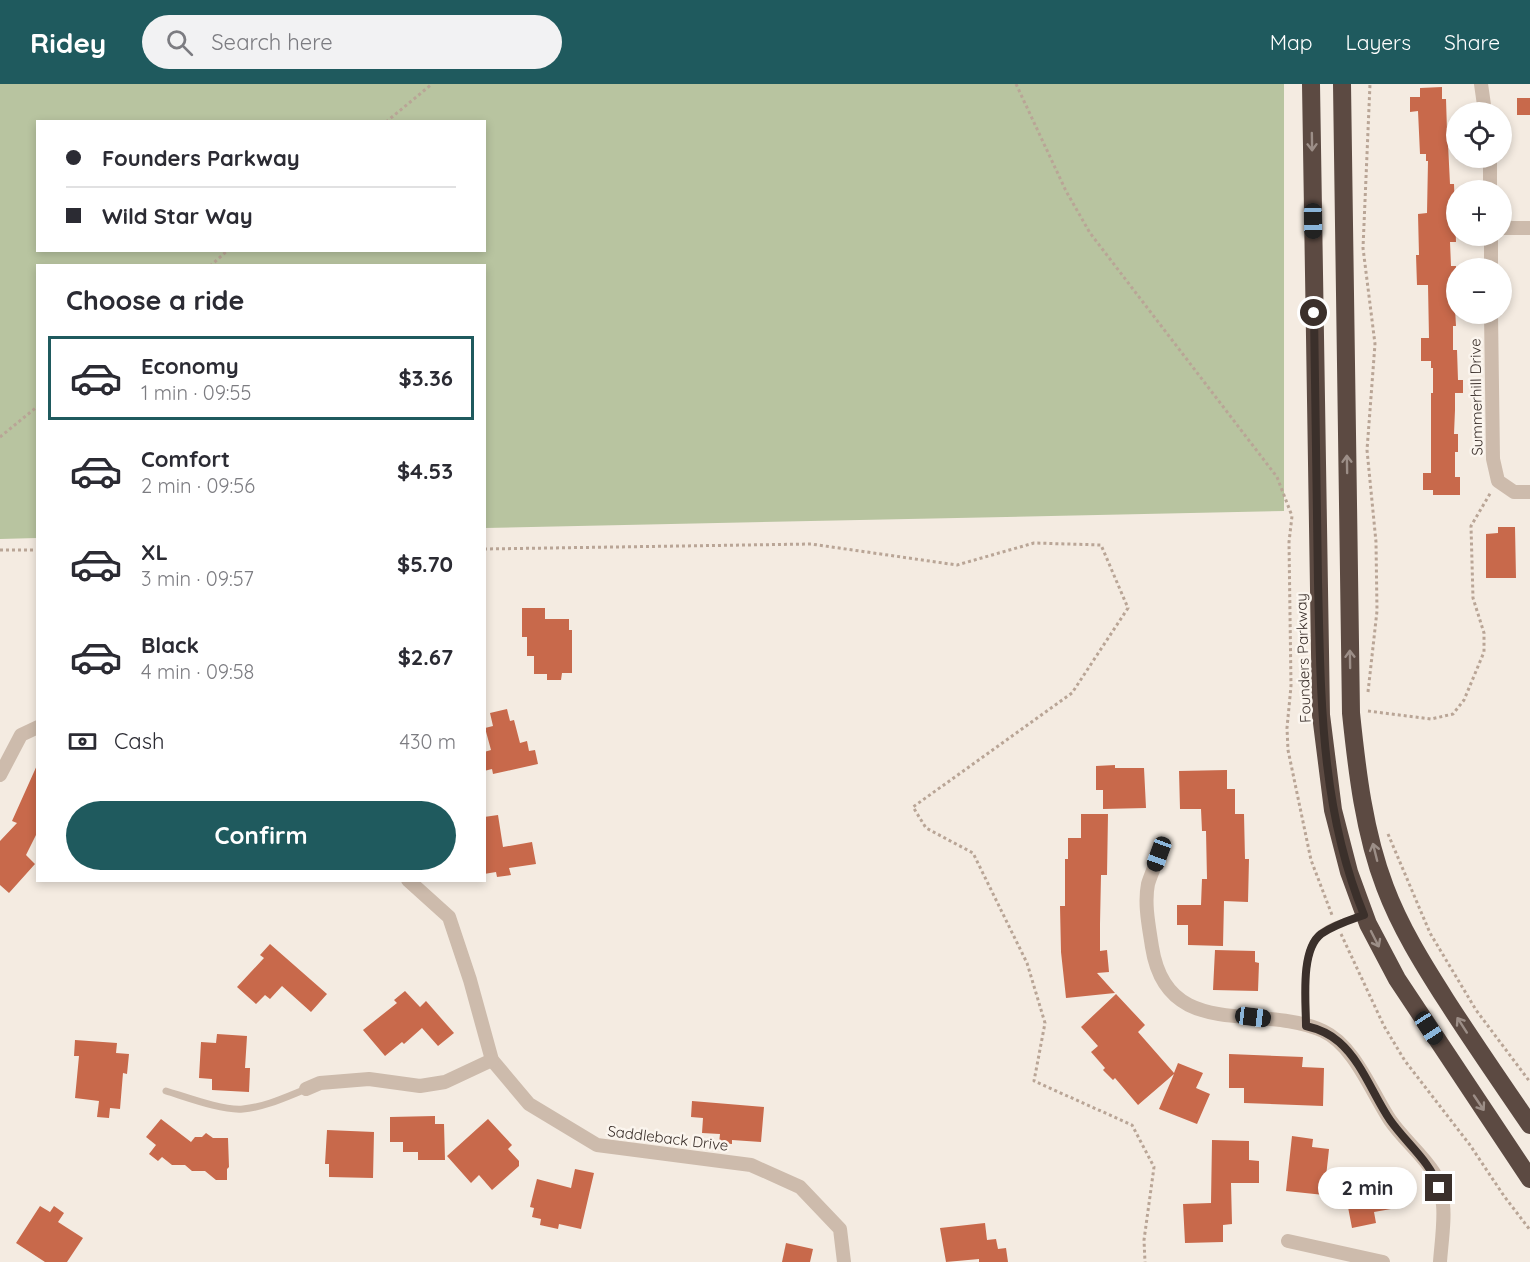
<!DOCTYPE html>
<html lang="en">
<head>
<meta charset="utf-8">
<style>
  body { margin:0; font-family:Quicksand,sans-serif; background:#f2f2f3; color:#2b2b33; height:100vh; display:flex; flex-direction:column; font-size:22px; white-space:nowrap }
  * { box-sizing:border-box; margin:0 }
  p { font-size:20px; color:#7c7c81 }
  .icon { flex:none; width:33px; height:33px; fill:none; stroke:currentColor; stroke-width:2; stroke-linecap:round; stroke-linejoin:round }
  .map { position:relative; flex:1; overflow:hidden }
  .drawer { position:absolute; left:36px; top:180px; width:450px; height:618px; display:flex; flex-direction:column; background:#fff; border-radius:0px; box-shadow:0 3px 9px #0003 }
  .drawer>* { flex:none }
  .top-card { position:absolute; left:36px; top:36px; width:450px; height:132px; border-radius:0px; box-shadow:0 3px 9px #0003; display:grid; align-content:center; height:132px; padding:0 30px; background:#fff }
  .controls { position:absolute; left:1446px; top:18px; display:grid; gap:12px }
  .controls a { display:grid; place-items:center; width:66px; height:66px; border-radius:50%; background:#fff; box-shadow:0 3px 9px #0003; font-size:30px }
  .end { position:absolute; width:27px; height:27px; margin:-14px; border:8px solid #3b302b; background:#fff; box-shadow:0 0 0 3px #fff }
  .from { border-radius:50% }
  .bubble { position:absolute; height:42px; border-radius:21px; background:#fff; box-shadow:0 3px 9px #0003; font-size:20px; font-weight:800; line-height:42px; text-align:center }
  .car { position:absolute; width:18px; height:36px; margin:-18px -9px; border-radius:8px; box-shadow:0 0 4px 2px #0007; background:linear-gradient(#222 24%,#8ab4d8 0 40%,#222 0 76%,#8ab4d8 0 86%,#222 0) }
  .top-card b { display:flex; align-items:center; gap:21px; height:57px; font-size:22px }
  .top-card b+b { border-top:2px solid #e1e1e2 }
  .top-card i { width:15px; height:15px; background:#2b2b33 }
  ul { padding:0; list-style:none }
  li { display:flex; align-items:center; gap:18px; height:84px; margin:0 12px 9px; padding:0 18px; border:3px solid transparent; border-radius:0px }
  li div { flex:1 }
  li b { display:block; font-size:22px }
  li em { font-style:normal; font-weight:800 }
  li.on { border-color:#1f5a5e }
  li>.icon { width:54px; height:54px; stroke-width:1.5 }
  h2 { padding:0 30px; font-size:27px; line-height:72px }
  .pay { display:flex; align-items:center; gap:15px; height:66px; padding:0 30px; font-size:22px }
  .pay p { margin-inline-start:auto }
  .cta { display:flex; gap:12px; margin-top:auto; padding:12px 30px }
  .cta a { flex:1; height:69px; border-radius:36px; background:#1f5a5e; color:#fff; font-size:24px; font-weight:800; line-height:69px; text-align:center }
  header { display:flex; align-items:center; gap:36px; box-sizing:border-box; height:84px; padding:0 30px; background:#1f5a5e; color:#fff }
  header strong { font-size:28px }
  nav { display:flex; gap:33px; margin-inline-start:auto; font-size:21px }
  .search { width:420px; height:54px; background:#f2f2f3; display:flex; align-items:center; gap:15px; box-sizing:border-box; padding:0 21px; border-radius:33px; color:#7c7c81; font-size:22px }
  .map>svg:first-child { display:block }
  .green { fill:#b8c4a0; fill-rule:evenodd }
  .building { fill:#c8694b }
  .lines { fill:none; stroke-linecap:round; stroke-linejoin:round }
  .path { stroke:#b9a596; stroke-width:3; stroke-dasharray:3 3; stroke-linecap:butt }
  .lane { stroke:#cdbbac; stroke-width:7 }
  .street { stroke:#cdbbac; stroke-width:14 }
  .highway { stroke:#5c4a42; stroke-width:18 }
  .oneway { stroke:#9c8e87 }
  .route { stroke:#3b302b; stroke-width:8 }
  .labels { text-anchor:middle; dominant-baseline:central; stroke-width:5; stroke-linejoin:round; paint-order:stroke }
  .street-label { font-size:15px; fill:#3b302b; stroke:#fbf5ee }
</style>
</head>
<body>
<header>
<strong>Ridey</strong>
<div class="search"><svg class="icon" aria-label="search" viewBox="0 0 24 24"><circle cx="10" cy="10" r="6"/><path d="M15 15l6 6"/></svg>Search here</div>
<nav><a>Map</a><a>Layers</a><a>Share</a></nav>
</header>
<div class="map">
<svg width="1530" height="1178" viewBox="0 0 1530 1178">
  <rect width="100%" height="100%" fill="#f4ebe1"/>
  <!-- green -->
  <path class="green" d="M0 0H1284V427L485 444 484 182H38L37 454 0 455ZM38 38H484V166H38Z"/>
  <!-- building -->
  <g class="building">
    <path d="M1442 3V15H1446L1447 47H1456V60H1448L1450 100H1454L1456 158H1450L1451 182H1456V200H1451L1452 224H1455L1456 242H1453V266H1457L1458 296H1463V309H1455V326L1454 350H1458V368H1455V393H1460V411H1433V406H1423V389H1431V309H1433V284H1431V277H1421V254H1429L1428 201H1417L1416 171H1419L1418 130 1427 129 1428 77H1426V70H1420L1418 27 1410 28V13H1420V4Z"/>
    <rect x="1517" y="14" width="13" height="17"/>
    <path d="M1498 443H1515L1516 494H1486V450L1498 449Z"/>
    <path d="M522 524H545V535H569V546H572V589H562L561 596H547V590H534V572H527V553H522Z"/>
    <path d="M507 625 510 637 514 636 520 659 527 657 529 667 535 666 538 680 493 690 492 685 484 687V668L491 666 485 644 493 642 490 629Z"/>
    <path d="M38 679V747L26 771 35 780 9 809 0 801V757L17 739 12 737Z"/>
    <path d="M1115 681V684H1144L1146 724 1103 725V706H1096V682Z"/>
    <path d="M1227 686V705H1235V730H1244L1245 775H1249L1248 818 1224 817 1223 862 1188 861V841H1177V821H1201L1202 795H1207L1206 747H1202L1201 725H1180L1179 687Z"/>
    <path d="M1081 730H1108L1107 791H1101L1100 840V867L1107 866 1109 888 1097 889 1115 909 1066 914 1061 868 1060 822H1065V775H1068V754H1081Z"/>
    <path d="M498 731 503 763 532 758 536 780 509 784 511 791 497 793 496 788 484 790V733Z"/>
    <path d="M270 860 327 910 311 928 282 902 270 915 265 911 256 920 237 903 264 874 260 871Z"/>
    <path d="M1215 866 1255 867V878L1259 879 1258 907 1213 906Z"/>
    <path d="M405 907 420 923 426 917 454 949 438 962 422 944 404 960 402 958 385 972 363 946 397 919 394 916Z"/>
    <path d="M1116 910 1145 941 1138 948 1174 989 1178 979 1203 989 1196 1004 1210 1010 1197 1040 1159 1025 1174 990 1138 1021 1115 994 1113 996 1103 986 1105 984 1091 968 1098 962 1081 943Z"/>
    <path d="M217 950 247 952 245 984H250L249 1008 212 1006V995L199 994 201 958 216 959Z"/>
    <path d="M75 956 117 959 116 969 129 970 127 990 123 989 120 1025 110 1024 109 1034 97 1033 99 1017 75 1014 79 972H74Z"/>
    <path d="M1229 970 1303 973 1302 983 1324 984 1323 1022 1244 1019V1004H1229Z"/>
    <path d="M692 1017 764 1023 761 1058 732 1056V1060L719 1059 720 1050 702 1049 703 1034 691 1033Z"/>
    <path d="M435 1032V1040H444L445 1076H418V1068H403V1058H390V1033Z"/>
    <path d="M161 1035 191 1058 195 1053H202L206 1049 213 1054H228L229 1083 227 1085V1096H216L205 1087H192L185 1081H172L162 1073 158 1077 149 1070 156 1061 146 1053Z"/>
    <path d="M488 1035 512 1061 508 1065 519 1077V1082L492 1106 479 1091 471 1099 447 1072Z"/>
    <path d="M327 1046 374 1048 373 1094 329 1093V1080H325Z"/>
    <path d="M1292 1052 1313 1055 1312 1063 1329 1065 1324 1111 1286 1107Z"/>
    <path d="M1212 1056 1249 1057V1076L1259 1077V1099H1231L1232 1140 1223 1141V1158L1185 1159 1183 1120 1211 1119Z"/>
    <path d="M575 1085 594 1089 581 1145 559 1140 558 1145 540 1141 541 1135 532 1133 534 1124 530 1123 537 1095 571 1104Z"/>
    <path d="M1385 1089 1391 1125 1374 1128 1376 1139 1352 1144 1343 1097Z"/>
    <path d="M40 1122 50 1128 54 1122 64 1129 58 1138 83 1154 67 1178H45L16 1159Z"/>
    <path d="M985 1139 987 1156 996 1155 998 1165 1006 1164 1008 1178H979V1175L946 1178 940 1144Z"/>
    <path d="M786 1159 813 1165 810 1178H782Z"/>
  </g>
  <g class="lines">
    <!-- path -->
    <g class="path">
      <path d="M1016 0 1066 107 1090 149 1277 393 1292 432 1289 458 1291 602 1287 644 1288 666 1311 776 1332 831"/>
      <path d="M386 38 432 0"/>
      <path d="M210 182 228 166"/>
      <path d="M0 353 38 322"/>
      <path d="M484 465 811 460 957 481 1034 459 1101 461 1128 524 1072 609 913 723 926 744 973 769 1027 879 1045 939 1034 997 1132 1041 1154 1083 1144 1156 1145 1178"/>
      <path d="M0 466H38"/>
      <path d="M1368 608 1377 527 1376 458 1367 366 1375 260 1363 164 1370 0"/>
      <path d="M1368 627 1431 635 1453 630 1464 616 1484 568V549L1473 514 1471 442 1491 408"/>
      <path d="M1388 750 1430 849 1476 926 1530 998"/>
      <path d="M1341 850 1384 942 1405 977 1470 1061 1504 1112 1530 1146"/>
    </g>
    <!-- lane -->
    <g class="lane">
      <path d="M1306 942C1306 917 1301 873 1317 853 1328 841 1350 836 1364 831"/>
      <path d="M166 1007C186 1013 223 1027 243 1025 265 1023 286 1013 306 1005"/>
    </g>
    <!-- street -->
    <g class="street">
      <path d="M1481 0 1485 28"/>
      <path d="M1490 74V106"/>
      <path d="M1502 144H1530"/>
      <path d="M1491 152V184"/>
      <path d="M1491 230 1493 375 1498 397 1514 408H1530"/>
      <path d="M0 691 21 651 38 643"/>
      <path d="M1159 770C1156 780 1151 790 1148 800 1144 820 1149 843 1152 863 1167 959 1260 918 1323 947 1354 961 1372 1009 1390 1036 1403 1055 1422 1070 1434 1089 1438 1096 1440 1107 1442 1115 1446 1129 1441 1162 1440 1178"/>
      <path d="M408 796 449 833 470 896 492 976 529 1020 597 1061 751 1081 800 1103 840 1145 844 1178"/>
      <path d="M306 1005 320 999 369 995 420 1002 445 998 492 976"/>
      <path d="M1288 1157 1383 1178"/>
    </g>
    <!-- highway -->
    <g class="highway">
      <path d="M1311 0 1321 631 1333 726 1349 788 1368 840 1397 895 1530 1095"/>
      <path d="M1342 0 1351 629C1357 687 1364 748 1385 803 1400 843 1423 880 1446 916 1473 958 1502 1000 1530 1041"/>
    </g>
  </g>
  <!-- one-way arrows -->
  <defs><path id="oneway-shaft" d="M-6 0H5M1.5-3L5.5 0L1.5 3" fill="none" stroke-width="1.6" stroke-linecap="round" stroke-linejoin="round" transform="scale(1.5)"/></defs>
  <g class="oneway">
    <use href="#oneway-shaft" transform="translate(1312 58) rotate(89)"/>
    <use href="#oneway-shaft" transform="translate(1347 380) rotate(-91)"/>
    <use href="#oneway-shaft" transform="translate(1350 575) rotate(-91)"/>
    <use href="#oneway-shaft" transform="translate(1375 768) rotate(-104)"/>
    <use href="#oneway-shaft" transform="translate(1375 855) rotate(63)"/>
    <use href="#oneway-shaft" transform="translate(1462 941) rotate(-123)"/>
    <use href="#oneway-shaft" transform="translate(1479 1019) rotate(56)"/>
  </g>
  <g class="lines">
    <!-- route -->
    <path class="route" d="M1314 229C1315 319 1317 409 1318 498 1321 612 1320 724 1364 831 1350 836 1334 841 1321 850 1300 866 1306 918 1306 942 1319 945 1329 949 1339 958 1362 978 1373 1011 1390 1036 1406 1059 1430 1077 1439 1104"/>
  </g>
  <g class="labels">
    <!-- street labels -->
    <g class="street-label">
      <text transform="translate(1476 313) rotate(-91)">Summerhill Drive</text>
      <text transform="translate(1303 574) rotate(-92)">Founders Parkway</text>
      <text transform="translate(668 1054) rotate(7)">Saddleback Drive</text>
    </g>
  </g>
</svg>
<div class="controls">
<a><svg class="icon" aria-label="locate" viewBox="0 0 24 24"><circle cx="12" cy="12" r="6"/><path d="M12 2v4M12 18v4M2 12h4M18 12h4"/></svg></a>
<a>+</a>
<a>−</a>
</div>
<i class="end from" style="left:1314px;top:229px"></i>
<i class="end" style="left:1439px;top:1104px"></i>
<div class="bubble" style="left:1318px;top:1083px;width:99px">2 min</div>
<i class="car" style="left:1313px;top:137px;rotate:179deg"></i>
<i class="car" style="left:1159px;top:770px;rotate:200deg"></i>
<i class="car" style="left:1253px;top:933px;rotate:97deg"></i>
<i class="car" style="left:1429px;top:944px;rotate:147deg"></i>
<div class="top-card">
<b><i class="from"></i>Founders Parkway</b>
<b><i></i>Wild Star Way</b>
</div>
<section class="drawer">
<h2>Choose a ride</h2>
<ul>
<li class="on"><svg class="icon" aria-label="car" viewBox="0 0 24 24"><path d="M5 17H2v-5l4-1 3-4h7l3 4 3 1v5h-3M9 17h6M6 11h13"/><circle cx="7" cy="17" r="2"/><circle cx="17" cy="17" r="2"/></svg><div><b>Economy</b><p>1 min · 09:55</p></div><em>$3.36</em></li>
<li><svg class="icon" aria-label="car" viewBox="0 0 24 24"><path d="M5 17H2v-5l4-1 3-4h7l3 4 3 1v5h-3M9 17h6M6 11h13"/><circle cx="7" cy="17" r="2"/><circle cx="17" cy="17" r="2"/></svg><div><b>Comfort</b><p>2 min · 09:56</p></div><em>$4.53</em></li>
<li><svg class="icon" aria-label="car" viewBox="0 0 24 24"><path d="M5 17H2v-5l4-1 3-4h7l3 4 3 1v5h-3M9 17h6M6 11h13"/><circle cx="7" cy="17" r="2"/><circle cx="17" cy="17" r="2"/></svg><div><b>XL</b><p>3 min · 09:57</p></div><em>$5.70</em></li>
<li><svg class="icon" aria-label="car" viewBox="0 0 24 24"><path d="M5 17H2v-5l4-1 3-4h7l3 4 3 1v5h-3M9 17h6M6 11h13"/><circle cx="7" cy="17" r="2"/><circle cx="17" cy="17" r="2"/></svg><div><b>Black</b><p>4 min · 09:58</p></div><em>$2.67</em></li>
</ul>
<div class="pay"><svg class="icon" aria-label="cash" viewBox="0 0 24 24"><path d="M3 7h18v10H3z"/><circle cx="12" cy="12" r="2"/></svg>Cash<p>430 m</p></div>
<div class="cta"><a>Confirm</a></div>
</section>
</div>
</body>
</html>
